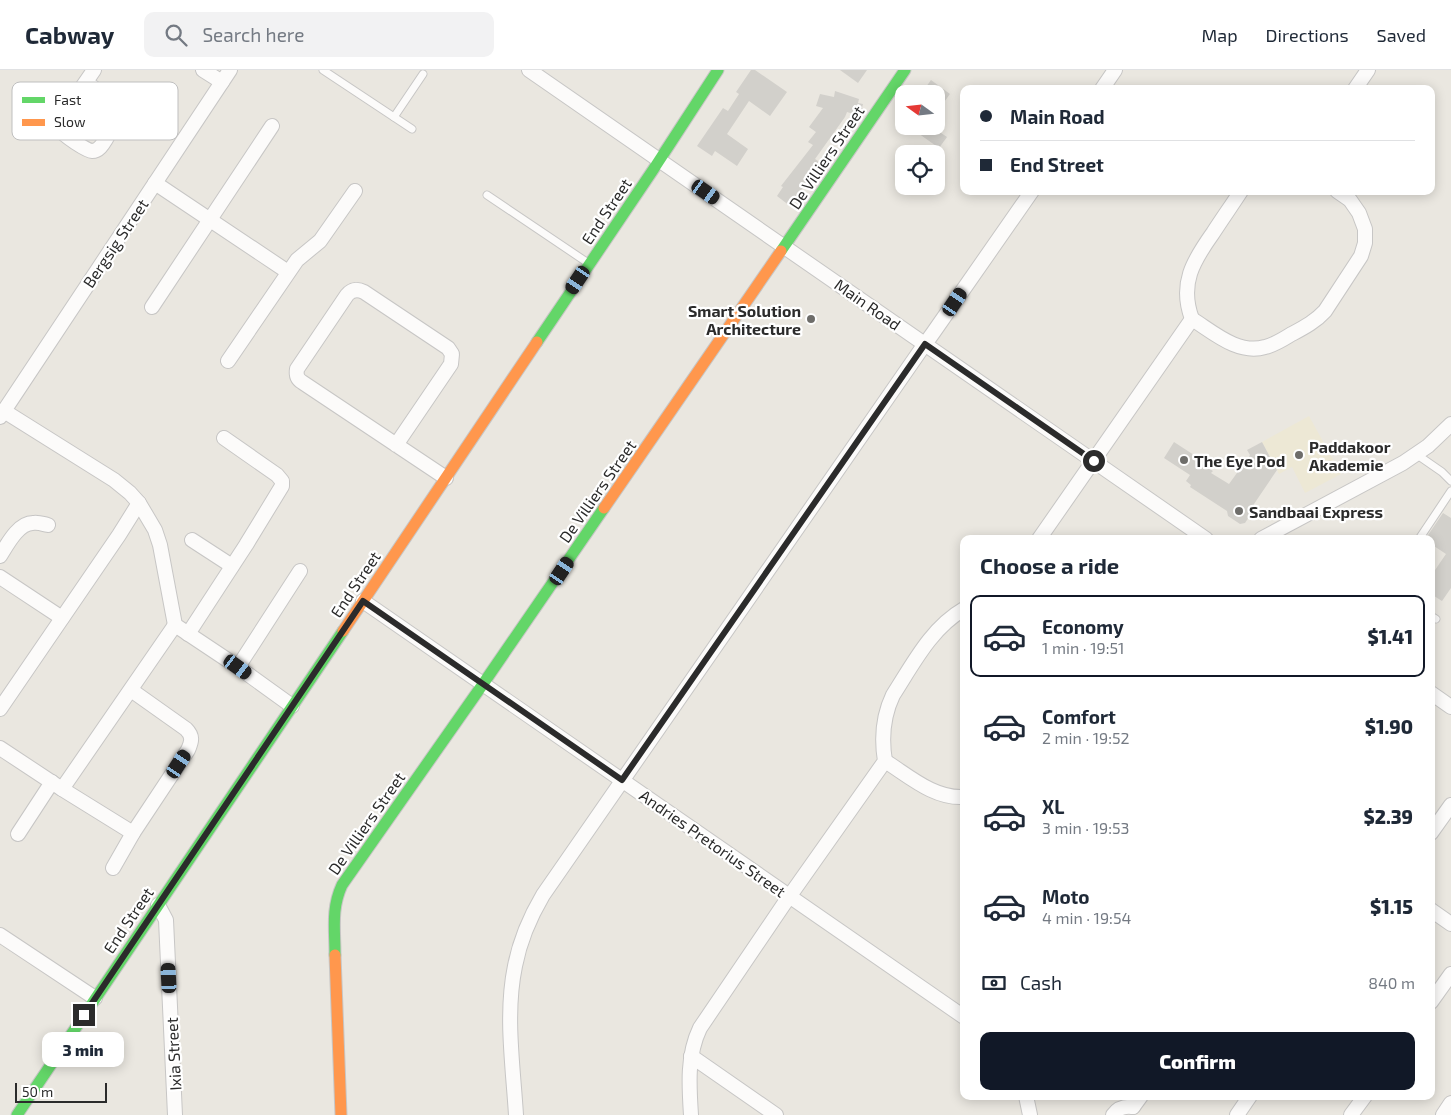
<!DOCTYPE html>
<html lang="en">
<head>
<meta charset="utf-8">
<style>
  body { margin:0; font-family:"Exo 2",sans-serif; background:#f2f2f3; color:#1f2937; height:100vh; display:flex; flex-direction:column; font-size:19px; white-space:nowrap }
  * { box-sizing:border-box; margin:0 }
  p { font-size:16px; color:#747a83 }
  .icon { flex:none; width:28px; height:28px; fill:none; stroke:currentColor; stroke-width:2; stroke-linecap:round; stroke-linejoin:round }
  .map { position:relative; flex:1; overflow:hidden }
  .details { position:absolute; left:960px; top:465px; width:475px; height:565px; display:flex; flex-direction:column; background:#fff; border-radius:10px; box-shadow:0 2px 12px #0003 }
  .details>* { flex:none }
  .hud { position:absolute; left:960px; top:15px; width:475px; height:110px; border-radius:10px; box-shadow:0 2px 12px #0003; display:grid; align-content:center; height:110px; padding:0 20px; background:#fff }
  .needle { width:32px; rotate:285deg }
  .controls { position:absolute; left:895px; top:15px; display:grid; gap:10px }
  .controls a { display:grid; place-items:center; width:50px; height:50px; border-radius:10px; background:#fff; box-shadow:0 2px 12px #0003; font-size:25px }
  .scale { position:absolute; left:15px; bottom:12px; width:92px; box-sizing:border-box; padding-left:5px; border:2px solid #2b2b2b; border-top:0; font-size:14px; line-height:18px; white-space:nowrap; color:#2b2b2b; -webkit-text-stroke:4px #fff; paint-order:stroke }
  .end { position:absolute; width:22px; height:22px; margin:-11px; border:6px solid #2b2b2b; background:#fff; box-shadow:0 0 0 2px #fff }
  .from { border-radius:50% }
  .bubble { position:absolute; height:35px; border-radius:10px; background:#fff; box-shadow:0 2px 12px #0003; font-size:16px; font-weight:800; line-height:35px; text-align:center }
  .car { position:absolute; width:15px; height:30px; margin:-15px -8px; border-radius:6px; box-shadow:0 0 4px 1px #0007; background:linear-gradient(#222 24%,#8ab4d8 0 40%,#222 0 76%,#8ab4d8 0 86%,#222 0) }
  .hud b { display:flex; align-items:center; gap:18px; height:48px; font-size:19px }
  .hud b+b { border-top:1px solid #e0e1e3 }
  .hud i { width:12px; height:12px; background:#1f2937 }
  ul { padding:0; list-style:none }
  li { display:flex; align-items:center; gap:15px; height:82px; margin:0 10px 8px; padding:0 10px; border:2px solid transparent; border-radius:10px }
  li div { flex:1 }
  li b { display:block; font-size:19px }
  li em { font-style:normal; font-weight:800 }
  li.current { border-color:#111827 }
  li>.icon { width:45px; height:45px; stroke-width:1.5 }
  h2 { padding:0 20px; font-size:22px; line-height:60px }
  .pay { display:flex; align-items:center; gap:12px; height:55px; padding:0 20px; font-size:19px }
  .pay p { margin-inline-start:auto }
  .cta { display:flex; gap:10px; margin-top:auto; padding:10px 20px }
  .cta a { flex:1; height:58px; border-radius:10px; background:#111827; color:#fff; font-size:20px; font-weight:800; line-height:58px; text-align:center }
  header { display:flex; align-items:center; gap:30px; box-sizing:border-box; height:70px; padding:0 25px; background:#fff; border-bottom:1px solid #e0e1e3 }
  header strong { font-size:24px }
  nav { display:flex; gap:28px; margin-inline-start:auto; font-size:18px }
  .search { width:350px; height:45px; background:#f2f2f3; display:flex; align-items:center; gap:12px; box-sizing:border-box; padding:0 18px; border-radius:10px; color:#747a83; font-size:19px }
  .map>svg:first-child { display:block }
  .education { fill:#ede8d5 }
  .building { fill:#d2d0cb }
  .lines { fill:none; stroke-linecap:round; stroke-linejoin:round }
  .lane-casing { stroke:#c7c6c5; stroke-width:9 }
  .street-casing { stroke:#c7c6c5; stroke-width:16 }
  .fast-casing { stroke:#c7c6c5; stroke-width:13 }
  .slow-casing { stroke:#c7c6c5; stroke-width:13 }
  .lane { stroke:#fcfbfa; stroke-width:7 }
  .street { stroke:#fcfbfa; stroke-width:14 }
  .fast { stroke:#63d668; stroke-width:11 }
  .slow { stroke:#ff974d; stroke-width:11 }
  .route { stroke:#2b2b2b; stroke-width:6 }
  .poi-dot { fill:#6e6d6a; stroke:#fff; stroke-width:2 }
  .labels { text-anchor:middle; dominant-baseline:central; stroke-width:4.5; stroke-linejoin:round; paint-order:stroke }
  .street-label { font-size:16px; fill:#2b2b2b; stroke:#fff }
  .poi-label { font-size:16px; font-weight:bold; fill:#2b2b2b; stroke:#fff; text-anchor:start }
  .key { fill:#fff; stroke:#bfbfbf; stroke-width:1 }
  .key-label { font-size:14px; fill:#2b2b2b }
</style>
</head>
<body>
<header>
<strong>Cabway</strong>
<div class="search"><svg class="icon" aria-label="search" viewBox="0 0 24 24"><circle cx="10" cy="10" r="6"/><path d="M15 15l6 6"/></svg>Search here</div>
<nav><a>Map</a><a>Directions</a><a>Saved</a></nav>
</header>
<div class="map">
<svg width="1451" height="1045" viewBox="0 0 1451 1045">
  <rect width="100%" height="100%" fill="#eae7e0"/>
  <!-- education -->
  <path class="education" d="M1309 346 1341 404 1305 423 1292 397 1279 404 1262 372Z"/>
  <!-- building -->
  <g class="building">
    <path d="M751 0H755L787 22 770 46 749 31 727 64 748 79 737 96 715 81 712 86 697 76 723 38 728 41 739 24 736 22Z"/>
    <path d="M840 0H867L858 13Z"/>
    <path d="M931 10 950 24 936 43V24H921Z"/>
    <path d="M835 21 859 29 858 33 863 34 862 38 864 39 860 46 847 42 845 47 815 89 821 93 790 136 777 126 783 117 781 116 813 75 808 72 816 62 809 57 823 38 816 36 820 24 834 27Z"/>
    <path d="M908 56H926L934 62 935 59 947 67 939 78Z"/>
    <path d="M1174 372 1194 385 1192 388 1213 401 1211 403 1229 414 1250 385 1247 380 1262 372 1277 400 1254 434 1255 438 1245 453 1240 454 1228 446 1227 441 1190 417 1191 415 1186 411 1190 405 1164 388Z"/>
    <path d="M1443 443 1451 448V518L1442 531 1431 524V506L1446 484 1431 474 1433 472 1431 469 1426 468Z"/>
  </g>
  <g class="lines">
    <!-- lane casing -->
    <g class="lane-casing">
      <g id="lane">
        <path d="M323 0 412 59"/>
        <path d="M394 47 423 4"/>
        <path d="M487 125 588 193"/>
        <path d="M1416 384 1442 402 1451 411"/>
        <path d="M1419 469 1451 421"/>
        <path d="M1431 546 1436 549"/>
      </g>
    </g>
    <!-- street casing -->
    <g class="street-casing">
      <g id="street">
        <path d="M203 0 222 12"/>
        <path d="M529 0 1206 469"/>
        <path d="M86 12C108 29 125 39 106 69 103 74 99 81 92 81 87 81 63 65 60 60 58 55 60 49 63 45L94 0"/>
        <path d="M1102 19 1115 0"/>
        <path d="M1355 19 1368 0"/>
        <path d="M155 113 288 202"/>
        <path d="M152 237 272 56"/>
        <path d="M1192 249C1213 262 1238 285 1265 277 1274 275 1282 270 1290 265 1303 258 1315 252 1325 241L1361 186 1365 173V159L1359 143 1350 130 1337 121"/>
        <path d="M1192 249C1179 214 1193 191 1213 163 1222 149 1232 135 1241 121"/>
        <path d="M228 291 297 190 320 171 355 121"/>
        <path d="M4 341 114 410 130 423 139 433 155 460 160 475 175 555 238 597 292 636"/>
        <path d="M0 347 230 0"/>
        <path d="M396 375 451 294 452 284 448 278 364 222C358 219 352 219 347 225L297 299C296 305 297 309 302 312 350 344 398 376 446 408"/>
        <path d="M1039 469 1192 249"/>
        <path d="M1261 469 1403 393 1428 376 1451 354"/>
        <path d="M192 470 232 496"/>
        <path d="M0 486C7 475 18 453 33 453 38 452 43 454 48 455"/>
        <path d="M0 507 62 548"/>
        <path d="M363 531 964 947"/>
        <path d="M188 564 246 475 282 416V411L277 405 224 368"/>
        <path d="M238 597 300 501"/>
        <path d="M1431 623 1451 637"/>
        <path d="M0 639 119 465 139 433"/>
        <path d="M0 678 62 719 133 763"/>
        <path d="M885 691C909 706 934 729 964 727"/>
        <path d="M62 719 175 555"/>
        <path d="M1431 763 1451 735"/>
        <path d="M18 764 52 712"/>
        <path d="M113 798 133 763 188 680C192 671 193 666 186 659L131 620"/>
        <path d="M158 835 166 850 175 1045"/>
        <path d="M1431 840 1451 854"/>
        <path d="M0 865 95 928"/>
        <path d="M1431 932 1451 904"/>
        <path d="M691 986 776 1045"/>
        <path d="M1026 1026 1030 1045"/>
        <path d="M1133 1037 1141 1026"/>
        <path d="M516 1045C513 996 505 944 515 896 520 870 530 847 543 825L920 281 933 263 1032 121"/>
        <path d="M691 1045C689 1015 687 985 700 958L784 834 885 691C881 667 883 646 893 625 913 594 931 558 964 539"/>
        <path d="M1113 1045C1118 1038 1124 1036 1133 1037"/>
        <path d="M1237 1045 1250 1026"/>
        <path d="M1351 1045 1365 1026"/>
        <path d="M1443 1045 1451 1033"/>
      </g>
    </g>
    <!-- fast casing -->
    <g class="fast-casing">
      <g id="fast">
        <path d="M781 181 905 0"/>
        <path d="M537 272 653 100 718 0"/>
        <path d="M335 885C335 859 331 839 342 815L483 614 604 438"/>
        <path d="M17 1045 343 561"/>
      </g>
    </g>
    <!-- slow casing -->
    <g class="slow-casing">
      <g id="slow">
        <path d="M604 438 781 181"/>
        <path d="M343 561 537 272"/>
        <path d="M335 885 341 1045"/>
      </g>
    </g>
    <!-- lane -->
    <use href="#lane" class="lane"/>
    <!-- street -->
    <use href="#street" class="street"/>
    <!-- fast -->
    <use href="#fast" class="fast"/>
    <!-- slow -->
    <use href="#slow" class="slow"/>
  </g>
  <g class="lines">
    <!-- route -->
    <path class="route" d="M84 945 363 531 622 710 925 274 1094 391"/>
  </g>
  <!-- markers -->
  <g class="poi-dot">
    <circle cx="811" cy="249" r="5"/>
    <circle cx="1299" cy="385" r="5"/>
    <circle cx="1184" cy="390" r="5"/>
    <circle cx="1239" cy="441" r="5"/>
  </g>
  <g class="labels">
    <!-- street labels -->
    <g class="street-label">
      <text transform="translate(826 87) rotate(-56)">De Villiers Street</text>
      <text transform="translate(606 141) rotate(-56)">End Street</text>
      <text transform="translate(115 173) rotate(-56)">Bergsig Street</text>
      <text transform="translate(868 234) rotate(35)">Main Road</text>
      <text transform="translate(597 421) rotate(-55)">De Villiers Street</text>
      <text transform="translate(355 514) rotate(-56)">End Street</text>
      <text transform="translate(366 753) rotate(-55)">De Villiers Street</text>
      <text transform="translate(713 773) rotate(35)">Andries Pretorius Street</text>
      <text transform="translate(128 850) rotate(-56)">End Street</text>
      <text transform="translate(173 984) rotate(-93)">Ixia Street</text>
    </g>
    <!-- poi labels -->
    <g class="poi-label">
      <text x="801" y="240" text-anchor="end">Smart Solution<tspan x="801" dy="18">Architecture</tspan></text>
      <text x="1309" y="376">Paddakoor<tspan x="1309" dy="18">Akademie</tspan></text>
      <text x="1194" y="390">The Eye Pod</text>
      <text x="1249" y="441">Sandbaai Express</text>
    </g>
  </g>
  <!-- legend -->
  <rect x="12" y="12" width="166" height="58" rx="8" class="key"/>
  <rect x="22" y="27" width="23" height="6" fill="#63d668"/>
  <rect x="22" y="49" width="23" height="7" fill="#ff974d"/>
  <g class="key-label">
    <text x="54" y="35">Fast</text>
    <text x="54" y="57">Slow</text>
  </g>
</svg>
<div class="controls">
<a><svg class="needle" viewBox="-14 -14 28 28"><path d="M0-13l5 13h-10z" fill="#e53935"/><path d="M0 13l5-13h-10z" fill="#747a83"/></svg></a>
<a><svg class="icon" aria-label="locate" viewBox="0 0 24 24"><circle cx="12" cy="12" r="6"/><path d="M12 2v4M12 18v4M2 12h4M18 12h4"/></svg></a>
</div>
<div class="scale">50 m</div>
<i class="end from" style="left:1094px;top:391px"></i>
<i class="end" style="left:84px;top:945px"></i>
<div class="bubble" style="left:42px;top:962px;width:82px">3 min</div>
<i class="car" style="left:706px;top:122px;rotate:125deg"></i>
<i class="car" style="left:578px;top:210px;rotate:214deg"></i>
<i class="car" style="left:955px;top:232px;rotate:34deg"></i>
<i class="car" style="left:562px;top:501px;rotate:34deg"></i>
<i class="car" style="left:238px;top:597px;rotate:126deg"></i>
<i class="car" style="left:179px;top:694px;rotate:33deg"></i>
<i class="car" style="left:169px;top:908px;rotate:357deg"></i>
<div class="hud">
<b><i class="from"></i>Main Road</b>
<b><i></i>End Street</b>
</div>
<section class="details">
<h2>Choose a ride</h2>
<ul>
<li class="current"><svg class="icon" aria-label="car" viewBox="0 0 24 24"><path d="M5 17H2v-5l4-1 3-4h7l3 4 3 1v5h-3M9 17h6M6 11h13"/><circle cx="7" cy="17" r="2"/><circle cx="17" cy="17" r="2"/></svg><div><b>Economy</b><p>1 min · 19:51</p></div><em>$1.41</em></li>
<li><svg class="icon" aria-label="car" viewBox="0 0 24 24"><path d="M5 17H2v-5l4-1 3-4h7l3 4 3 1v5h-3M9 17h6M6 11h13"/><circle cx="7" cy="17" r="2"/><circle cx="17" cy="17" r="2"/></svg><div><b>Comfort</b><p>2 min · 19:52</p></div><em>$1.90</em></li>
<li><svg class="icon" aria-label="car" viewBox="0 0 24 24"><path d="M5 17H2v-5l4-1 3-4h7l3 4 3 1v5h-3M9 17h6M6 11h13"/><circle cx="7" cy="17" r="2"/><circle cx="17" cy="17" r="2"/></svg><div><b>XL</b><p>3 min · 19:53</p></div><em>$2.39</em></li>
<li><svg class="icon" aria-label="car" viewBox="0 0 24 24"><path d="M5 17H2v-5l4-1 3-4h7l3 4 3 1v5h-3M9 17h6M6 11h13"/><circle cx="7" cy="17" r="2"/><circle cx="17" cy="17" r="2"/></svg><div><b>Moto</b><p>4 min · 19:54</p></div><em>$1.15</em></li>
</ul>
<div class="pay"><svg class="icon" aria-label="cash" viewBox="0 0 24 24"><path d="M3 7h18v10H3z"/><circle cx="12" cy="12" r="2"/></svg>Cash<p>840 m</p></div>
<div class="cta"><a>Confirm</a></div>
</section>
</div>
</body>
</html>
